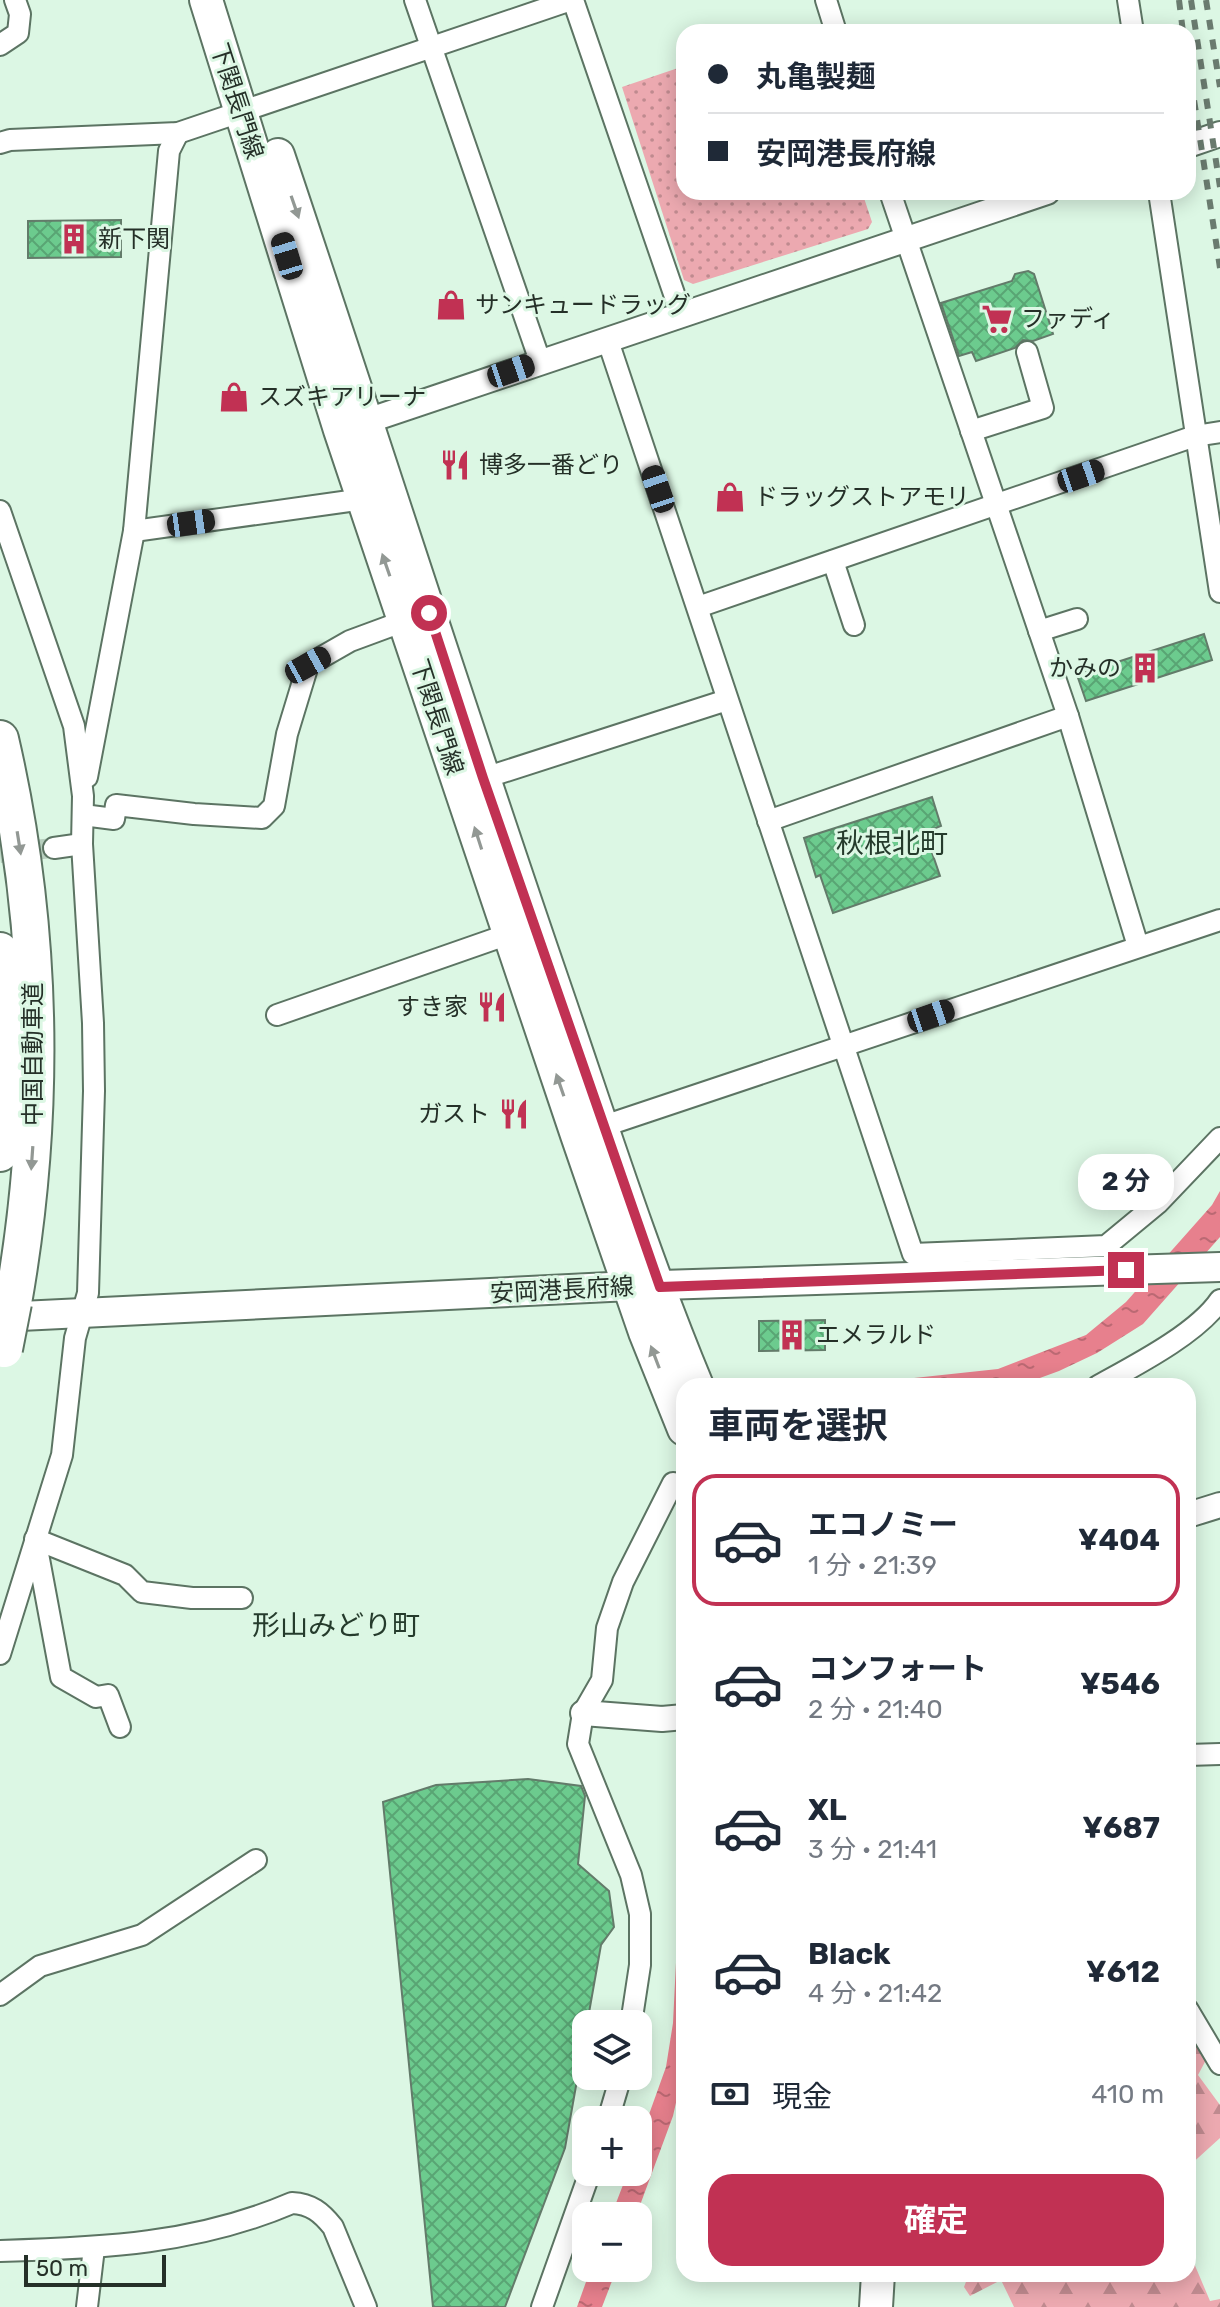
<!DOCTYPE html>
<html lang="ja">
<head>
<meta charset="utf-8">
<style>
  body { margin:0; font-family:Rubik,"Noto Sans JP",sans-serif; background:#f2f2f3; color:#1f2937; height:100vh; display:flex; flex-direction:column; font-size:30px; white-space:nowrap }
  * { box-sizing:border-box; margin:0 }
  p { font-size:26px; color:#747a83 }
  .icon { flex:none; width:44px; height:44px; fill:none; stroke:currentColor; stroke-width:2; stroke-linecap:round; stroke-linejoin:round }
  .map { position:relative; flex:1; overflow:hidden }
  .details { position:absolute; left:676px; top:1378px; width:520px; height:904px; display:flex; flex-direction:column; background:#fff; border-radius:24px; box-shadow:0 4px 20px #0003 }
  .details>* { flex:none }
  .banner { position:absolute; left:676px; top:24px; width:520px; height:176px; border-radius:24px; box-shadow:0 4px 20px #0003; display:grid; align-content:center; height:176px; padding:0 32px; background:#fff }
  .fabs { position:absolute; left:572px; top:2010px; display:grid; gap:16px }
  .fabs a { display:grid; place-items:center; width:80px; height:80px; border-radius:16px; background:#fff; box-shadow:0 4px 20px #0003; font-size:40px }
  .scale { position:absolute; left:24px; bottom:20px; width:142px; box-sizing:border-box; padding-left:8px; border:4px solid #253028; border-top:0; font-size:22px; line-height:28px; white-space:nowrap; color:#253028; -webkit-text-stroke:6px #dcf7e4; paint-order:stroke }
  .end { position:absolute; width:36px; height:36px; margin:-18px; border:10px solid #c13153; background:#fff; box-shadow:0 0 0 4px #fff }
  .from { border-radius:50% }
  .bubble { position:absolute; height:56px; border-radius:24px; background:#fff; box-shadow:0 4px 20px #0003; font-size:26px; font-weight:700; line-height:56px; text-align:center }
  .car { position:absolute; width:24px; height:48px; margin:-24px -12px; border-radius:10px; box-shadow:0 0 6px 2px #0007; background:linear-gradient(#222 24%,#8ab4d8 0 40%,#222 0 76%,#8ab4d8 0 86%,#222 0) }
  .banner b { display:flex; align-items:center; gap:28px; height:76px; font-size:30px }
  .banner b+b { border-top:2px solid #e0e1e3 }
  .banner i { width:20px; height:20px; background:#1f2937 }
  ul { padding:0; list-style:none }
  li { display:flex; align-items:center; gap:24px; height:132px; margin:0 16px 12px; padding:0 16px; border:4px solid transparent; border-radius:24px }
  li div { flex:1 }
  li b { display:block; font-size:30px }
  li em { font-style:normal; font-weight:700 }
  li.on { border-color:#c13153 }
  li>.icon { width:72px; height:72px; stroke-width:1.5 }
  h2 { padding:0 32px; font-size:36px; line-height:96px }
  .pay { display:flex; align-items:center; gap:20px; height:88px; padding:0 32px; font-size:30px }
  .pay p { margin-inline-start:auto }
  .primary-button { display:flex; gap:16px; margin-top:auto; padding:16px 32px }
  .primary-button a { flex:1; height:92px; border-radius:24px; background:#c13153; color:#fff; font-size:32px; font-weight:700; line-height:92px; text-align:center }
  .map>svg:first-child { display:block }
  .green { fill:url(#green-dots) }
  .forest { fill:url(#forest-firs) }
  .water { fill:url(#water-ripples) }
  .building { fill:url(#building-cross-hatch); stroke:#637b6a; stroke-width:2 }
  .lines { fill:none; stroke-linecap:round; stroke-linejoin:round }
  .minor-tunnel { stroke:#b7cfbe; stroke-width:20; stroke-dasharray:20 10; stroke-linecap:butt }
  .minor-casing { stroke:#5c7463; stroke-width:24 }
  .tertiary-casing { stroke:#5c7463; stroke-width:28 }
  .secondary-casing { stroke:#5c7463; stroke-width:32 }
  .primary-casing { stroke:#5c7463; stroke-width:36 }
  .motorway-casing { stroke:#5c7463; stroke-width:40 }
  .minor { stroke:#fff; stroke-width:20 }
  .tertiary { stroke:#fff; stroke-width:24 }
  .secondary { stroke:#fff; stroke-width:28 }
  .primary { stroke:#fff; stroke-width:32 }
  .motorway { stroke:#fff; stroke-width:36 }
  .rail { stroke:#6a7b6f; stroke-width:6; stroke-dasharray:10 10; stroke-linecap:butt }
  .motorway-bridge-casing { stroke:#5c7463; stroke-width:40; stroke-linecap:butt }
  .motorway-bridge { stroke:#fff; stroke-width:36 }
  .oneway { fill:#929894 }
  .route { stroke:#c13153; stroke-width:10 }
  .labels { text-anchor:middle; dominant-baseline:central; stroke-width:6; stroke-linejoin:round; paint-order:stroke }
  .street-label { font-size:24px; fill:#253028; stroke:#dcf7e4 }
  .poi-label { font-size:24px; fill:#253028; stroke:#dcf7e4; text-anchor:start }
  .quarter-label { font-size:28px; fill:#253b2c; stroke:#dcf7e4 }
</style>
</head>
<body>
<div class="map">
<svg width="1220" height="2307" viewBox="0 0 1220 2307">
  <defs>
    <pattern id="green-dots" width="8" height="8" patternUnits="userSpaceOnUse" patternTransform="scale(2)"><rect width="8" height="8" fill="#eca9b0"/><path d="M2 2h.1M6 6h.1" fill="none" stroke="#bf8a8f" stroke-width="1.8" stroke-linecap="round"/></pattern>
    <pattern id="forest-firs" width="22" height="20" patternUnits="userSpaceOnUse" patternTransform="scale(2)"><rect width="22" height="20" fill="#eca9b0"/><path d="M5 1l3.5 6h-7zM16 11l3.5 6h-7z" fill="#bf8a8f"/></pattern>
    <pattern id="water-ripples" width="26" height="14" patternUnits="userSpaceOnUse" patternTransform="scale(2)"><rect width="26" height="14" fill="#e7808d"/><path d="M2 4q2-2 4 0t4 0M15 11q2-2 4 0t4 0" fill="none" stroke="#bb6973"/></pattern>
    <pattern id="building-cross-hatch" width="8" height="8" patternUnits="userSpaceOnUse" patternTransform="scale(2)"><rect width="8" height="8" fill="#6ccb8e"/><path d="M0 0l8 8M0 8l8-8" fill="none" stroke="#59a574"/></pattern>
  </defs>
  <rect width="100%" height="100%" fill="#dcf7e4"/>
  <!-- green -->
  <path class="green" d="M684 66V192H862L872 222 868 229 693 284 684 280 622 87Z"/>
  <!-- forest -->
  <g class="forest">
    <path d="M1188 2023 1207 2058 1198 2075 1220 2105V2138L1188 2167Z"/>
    <path d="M1188 2249 1210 2301 1220 2299V2307H1014L1001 2280 970 2296 964 2287 969 2274H1188Z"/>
  </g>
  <!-- water -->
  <g class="water">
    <path d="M1220 1191V1237L1143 1324 1097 1353 1059 1371 1018 1386H891L914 1378 998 1369 1086 1335 1126 1302 1212 1205Z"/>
    <path d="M684 1801V2067L673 2116 636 2216H611L628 2172H638V2145L666 2067 673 2023Z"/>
    <path d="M591 2268H617L602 2307H577Z"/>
  </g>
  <!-- building -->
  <g class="building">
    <path d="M121 220V257L28 258V221Z"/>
    <path d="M1028 271 1034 274 1053 334 1033 341 1023 340 1015 348 976 361 972 352 959 356 941 303 1012 281 1015 274Z"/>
    <path d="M1204 634 1212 660 1086 701 1077 675Z"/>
    <path d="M932 797 941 826 925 832 940 876 833 913 820 875 816 877 804 838Z"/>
    <path d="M825 1320V1350L759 1351V1321Z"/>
    <path d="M528 1779 581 1786 585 1796 578 1864 609 1891 614 1927 601 1945 565 2148 505 2307H433L383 1802 436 1785Z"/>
  </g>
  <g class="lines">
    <!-- minor-tunnel -->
    <path class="minor-tunnel" d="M0 853 54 848"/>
    <!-- minor casing -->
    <g class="minor-casing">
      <g id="minor">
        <path d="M415 0 540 361"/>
        <path d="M573 0 681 314"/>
        <path d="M826 0 836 32"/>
        <path d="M1128 0 1133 32"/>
        <path d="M0 45 18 33 20 14 15 0"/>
        <path d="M0 143 10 140 178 133 571 0"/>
        <path d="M890 192 1068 716 1138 946"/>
        <path d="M1159 192 1220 592"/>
        <path d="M608 341 913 1254 1106 1246 1158 1203 1220 1138"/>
        <path d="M971 431 1043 408 1027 352"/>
        <path d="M0 511 74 726 83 796 82 844 93 1023 94 1091 88 1293 75 1338 62 1455 0 1654"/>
        <path d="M134 531 371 498"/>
        <path d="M833 561 854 625"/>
        <path d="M698 607 1195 436 1220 432"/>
        <path d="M1039 631 1077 619"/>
        <path d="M87 777 134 531 169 151 178 133"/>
        <path d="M475 781 727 700"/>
        <path d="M83 815 114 819 116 805 194 814 262 818 274 806 287 734 308 665 350 641 415 617"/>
        <path d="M768 821 1068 716"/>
        <path d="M54 848 82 844"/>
        <path d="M277 1015 509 934"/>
        <path d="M592 1130 1220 920"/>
        <path d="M1098 1386C1134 1366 1197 1334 1220 1300"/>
        <path d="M35 1539 125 1575 142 1592 192 1598H242"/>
        <path d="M36 1543 61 1677 96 1697 108 1695 120 1727"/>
        <path d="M1188 1755 1220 1754"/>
        <path d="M0 1995 40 1966 142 1935 256 1860"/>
        <path d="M1188 2010 1220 2064"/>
        <path d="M631 2024 640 1965V1914L631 1875 578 1744 583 1713 602 1680 607 1628 623 1582 673 1483"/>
        <path d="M608 2120 621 2076"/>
        <path d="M0 2251C103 2248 196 2244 292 2203 311 2204 321 2212 333 2227L366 2307"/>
        <path d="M87 2307 94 2248"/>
        <path d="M542 2307 590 2172"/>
      </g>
    </g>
    <!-- tertiary casing -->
    <g class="tertiary-casing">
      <g id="tertiary">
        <path d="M1188 145 1220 134"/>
        <path d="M352 426 1047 192"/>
        <path d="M1188 1515 1220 1505"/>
        <path d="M583 1713 662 1719 684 1717"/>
      </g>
    </g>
    <!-- secondary casing -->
    <g class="secondary-casing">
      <path id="secondary" d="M0 1317 630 1286 1220 1267"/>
    </g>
    <!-- primary casing -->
    <g class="primary-casing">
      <g id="primary">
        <path d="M206 0 340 430 577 1135 645 1332 684 1429"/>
        <path d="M278 155C371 432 459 710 554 986 600 1120 643 1256 697 1386"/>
        <path d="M876 2307 878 2274"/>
      </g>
    </g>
    <!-- motorway casing -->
    <g class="motorway-casing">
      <g id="motorway">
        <path d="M0 739C43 925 46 1115 13 1303"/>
        <path d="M0 951 5 1076 0 1153"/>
      </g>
    </g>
    <!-- minor -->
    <use href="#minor" class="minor"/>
    <!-- tertiary -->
    <use href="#tertiary" class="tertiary"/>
    <!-- secondary -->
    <use href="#secondary" class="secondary"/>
    <!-- primary -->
    <use href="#primary" class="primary"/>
    <!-- motorway -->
    <use href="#motorway" class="motorway"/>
    <!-- rail -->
    <g class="rail">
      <path d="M1179 0 1183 32"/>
      <path d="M1191 0 1220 187"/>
      <path d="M1206 0 1220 87"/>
      <path d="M1188 61 1220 268"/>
    </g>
    <!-- motorway-bridge casing -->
    <g class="motorway-bridge-casing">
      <path id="motorway-bridge" d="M4 1349 13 1303"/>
    </g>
    <!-- motorway-bridge -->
    <use href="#motorway-bridge" class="motorway-bridge"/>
  </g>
  <!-- one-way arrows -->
  <defs><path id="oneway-solid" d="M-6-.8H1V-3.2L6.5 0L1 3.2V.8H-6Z" transform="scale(2)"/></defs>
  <g class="oneway">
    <use href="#oneway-solid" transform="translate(295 207) rotate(71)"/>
    <use href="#oneway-solid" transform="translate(386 565) rotate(-109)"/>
    <use href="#oneway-solid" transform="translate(478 838) rotate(-108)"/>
    <use href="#oneway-solid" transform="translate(19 843) rotate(81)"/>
    <use href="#oneway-solid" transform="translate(560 1085) rotate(-109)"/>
    <use href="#oneway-solid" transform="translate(32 1158) rotate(94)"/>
    <use href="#oneway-solid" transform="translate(655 1357) rotate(-111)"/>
  </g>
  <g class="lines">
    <!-- route -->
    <path class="route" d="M429 613 483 778 660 1287 1126 1270"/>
  </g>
  <!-- icons -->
  <defs>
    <g id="building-bare" transform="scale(2.4)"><path d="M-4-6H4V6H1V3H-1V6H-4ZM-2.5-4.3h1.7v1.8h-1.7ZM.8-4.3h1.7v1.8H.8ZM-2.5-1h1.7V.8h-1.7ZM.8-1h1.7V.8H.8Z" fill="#c13153" stroke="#dcf7e4" stroke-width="2.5" paint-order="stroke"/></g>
    <g id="shop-bare" transform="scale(2.4)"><path d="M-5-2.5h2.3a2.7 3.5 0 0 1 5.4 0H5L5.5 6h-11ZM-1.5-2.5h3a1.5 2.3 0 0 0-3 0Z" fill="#c13153" stroke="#dcf7e4" stroke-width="2.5" paint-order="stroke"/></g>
    <g id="supermarket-bare" transform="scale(2.4)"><path d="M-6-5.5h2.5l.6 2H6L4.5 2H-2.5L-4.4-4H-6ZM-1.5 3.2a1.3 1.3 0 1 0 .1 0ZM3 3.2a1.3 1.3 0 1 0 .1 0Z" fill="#c13153" stroke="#dcf7e4" stroke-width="2.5" paint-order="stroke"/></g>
    <g id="restaurant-bare" transform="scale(2.4)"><path d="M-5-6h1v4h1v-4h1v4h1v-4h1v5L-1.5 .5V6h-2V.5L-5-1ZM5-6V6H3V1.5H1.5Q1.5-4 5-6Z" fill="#c13153" stroke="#dcf7e4" stroke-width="2.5" paint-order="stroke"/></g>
  </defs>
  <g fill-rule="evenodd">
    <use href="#building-bare" x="74" y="239"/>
    <use href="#shop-bare" x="451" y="305"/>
    <use href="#supermarket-bare" x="997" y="319"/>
    <use href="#shop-bare" x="234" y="397"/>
    <use href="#restaurant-bare" x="455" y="465"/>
    <use href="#shop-bare" x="730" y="497"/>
    <use href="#building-bare" x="1145" y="668"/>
    <use href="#restaurant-bare" x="492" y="1007"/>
    <use href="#restaurant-bare" x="514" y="1114"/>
    <use href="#building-bare" x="792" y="1335"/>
  </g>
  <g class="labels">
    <!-- street labels -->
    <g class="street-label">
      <text transform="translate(237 101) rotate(72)">下関長門線</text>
      <text transform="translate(437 717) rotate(72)">下関長門線</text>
      <text transform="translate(33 1054) rotate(-90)">中国自動車道</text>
      <text transform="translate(562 1290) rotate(-3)">安岡港長府線</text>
    </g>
    <!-- poi labels -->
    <g class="poi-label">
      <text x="98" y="239">新下関</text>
      <text x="475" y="305">サンキュードラッグ</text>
      <text x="1021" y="319">ファディ</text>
      <text x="258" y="397">スズキアリーナ</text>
      <text x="479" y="465">博多一番どり</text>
      <text x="754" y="497">ドラッグストアモリ</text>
      <text x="1121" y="668" text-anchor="end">かみの</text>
      <text x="468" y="1007" text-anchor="end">すき家</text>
      <text x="490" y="1114" text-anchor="end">ガスト</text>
      <text x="816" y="1335">エメラルド</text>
    </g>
    <!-- quarter labels -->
    <g class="quarter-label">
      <text x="892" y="843">秋根北町</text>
      <text x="336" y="1625">形山みどり町</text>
    </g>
  </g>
</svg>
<div class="fabs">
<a><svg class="icon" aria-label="layers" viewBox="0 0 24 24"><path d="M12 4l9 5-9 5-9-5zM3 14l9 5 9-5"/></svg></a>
<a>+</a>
<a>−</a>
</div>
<div class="scale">50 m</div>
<i class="end from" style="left:429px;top:613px"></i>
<i class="end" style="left:1126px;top:1270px"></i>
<div class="bubble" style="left:1078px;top:1154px;width:96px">2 分</div>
<i class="car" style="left:287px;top:256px;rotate:343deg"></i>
<i class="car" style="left:511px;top:371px;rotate:71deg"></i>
<i class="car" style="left:1081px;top:476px;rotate:71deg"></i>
<i class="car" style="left:658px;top:489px;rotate:341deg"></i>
<i class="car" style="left:191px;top:523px;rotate:82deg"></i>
<i class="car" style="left:308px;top:665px;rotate:61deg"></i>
<i class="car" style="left:931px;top:1016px;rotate:71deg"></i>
<div class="banner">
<b><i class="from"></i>丸亀製麺</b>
<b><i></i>安岡港長府線</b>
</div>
<section class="details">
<h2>車両を選択</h2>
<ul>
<li class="on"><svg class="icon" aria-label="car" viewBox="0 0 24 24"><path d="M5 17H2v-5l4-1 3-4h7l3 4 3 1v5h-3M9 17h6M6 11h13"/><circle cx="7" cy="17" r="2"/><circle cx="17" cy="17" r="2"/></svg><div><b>エコノミー</b><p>1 分 · 21:39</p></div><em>¥404</em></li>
<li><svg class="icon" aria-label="car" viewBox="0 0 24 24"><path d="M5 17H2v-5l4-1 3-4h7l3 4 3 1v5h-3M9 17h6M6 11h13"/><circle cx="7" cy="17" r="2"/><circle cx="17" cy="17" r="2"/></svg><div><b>コンフォート</b><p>2 分 · 21:40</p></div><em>¥546</em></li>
<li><svg class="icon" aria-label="car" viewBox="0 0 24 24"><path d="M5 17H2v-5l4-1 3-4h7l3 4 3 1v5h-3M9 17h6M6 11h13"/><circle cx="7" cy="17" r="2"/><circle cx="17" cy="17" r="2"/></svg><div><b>XL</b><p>3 分 · 21:41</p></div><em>¥687</em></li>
<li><svg class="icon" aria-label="car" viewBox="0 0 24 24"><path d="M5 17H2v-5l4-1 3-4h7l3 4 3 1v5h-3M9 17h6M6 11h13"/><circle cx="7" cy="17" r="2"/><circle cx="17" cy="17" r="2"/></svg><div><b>Black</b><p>4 分 · 21:42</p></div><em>¥612</em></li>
</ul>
<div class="pay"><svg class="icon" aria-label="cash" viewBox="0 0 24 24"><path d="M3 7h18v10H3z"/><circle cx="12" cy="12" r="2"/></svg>現金<p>410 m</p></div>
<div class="primary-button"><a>確定</a></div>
</section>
</div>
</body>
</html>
